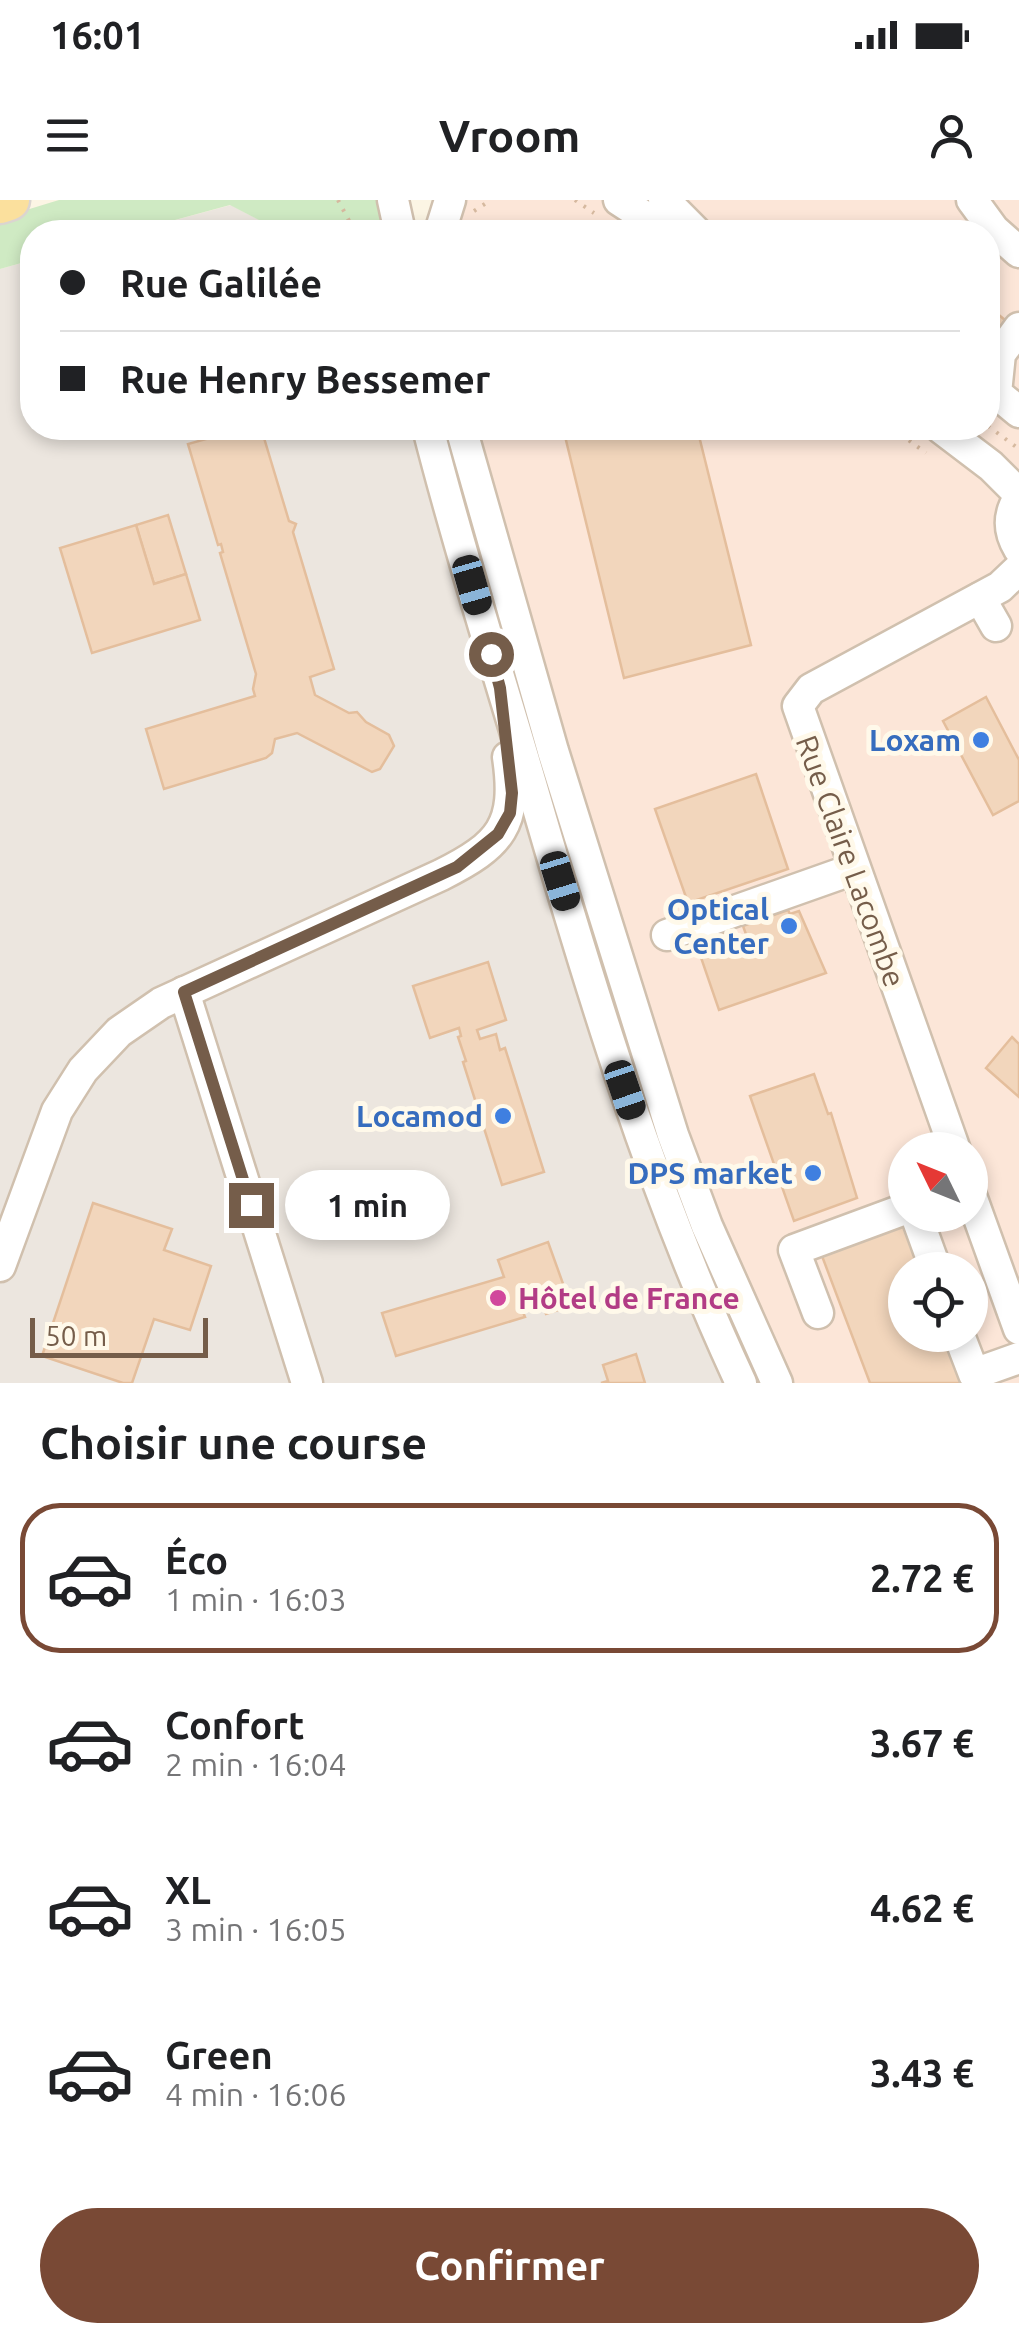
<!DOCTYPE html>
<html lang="fr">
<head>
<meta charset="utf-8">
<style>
  body { margin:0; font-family:Ubuntu,sans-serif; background:#f2f2f2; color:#202124; height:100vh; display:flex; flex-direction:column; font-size:38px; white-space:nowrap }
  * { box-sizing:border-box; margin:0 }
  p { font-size:32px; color:#757577 }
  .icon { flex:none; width:55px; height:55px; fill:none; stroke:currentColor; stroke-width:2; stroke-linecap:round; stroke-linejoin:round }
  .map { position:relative; height:1183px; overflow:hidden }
  .drawer { display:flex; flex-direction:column; background:#fff; flex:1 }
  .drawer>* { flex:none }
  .banner { position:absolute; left:20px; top:20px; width:980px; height:220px; border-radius:40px; box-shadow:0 5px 15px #0003; display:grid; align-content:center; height:220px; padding:0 40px; background:#fff }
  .needle { width:65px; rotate:313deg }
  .fabs { position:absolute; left:888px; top:932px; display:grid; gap:20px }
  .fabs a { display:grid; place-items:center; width:100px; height:100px; border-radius:50%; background:#fff; box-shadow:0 5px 15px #0003; font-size:50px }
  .scale { position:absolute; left:30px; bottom:25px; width:178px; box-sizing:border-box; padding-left:10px; border:5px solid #755d4a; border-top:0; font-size:28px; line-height:35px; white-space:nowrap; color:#755d4a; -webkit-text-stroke:8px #fff9ea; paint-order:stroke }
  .end { position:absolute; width:45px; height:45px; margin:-22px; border:12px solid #755d4a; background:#fff; box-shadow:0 0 0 5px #fff }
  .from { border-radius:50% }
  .bubble { position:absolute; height:70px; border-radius:35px; background:#fff; box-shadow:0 5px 15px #0003; font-size:32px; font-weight:600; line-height:70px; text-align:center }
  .car { position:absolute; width:30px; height:60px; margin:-30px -15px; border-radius:12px; box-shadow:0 0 8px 2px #0007; background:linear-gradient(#222 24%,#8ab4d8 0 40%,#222 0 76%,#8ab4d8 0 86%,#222 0) }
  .banner b { display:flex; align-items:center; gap:35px; height:95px; font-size:38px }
  .banner b+b { border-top:2px solid #e0e0e0 }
  .banner i { width:25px; height:25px; background:#202124 }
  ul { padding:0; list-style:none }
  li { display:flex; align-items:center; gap:30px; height:150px; margin:0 20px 15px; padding:0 20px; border:5px solid transparent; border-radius:40px }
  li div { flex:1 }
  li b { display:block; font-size:38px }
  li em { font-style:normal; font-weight:600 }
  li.selected { border-color:#794935 }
  li>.icon { width:90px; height:90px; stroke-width:1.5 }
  h2 { padding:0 40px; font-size:45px; line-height:120px }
  .button { display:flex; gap:20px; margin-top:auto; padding:20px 40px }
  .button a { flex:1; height:115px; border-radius:60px; background:#794935; color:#fff; font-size:40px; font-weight:600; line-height:115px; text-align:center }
  .status { display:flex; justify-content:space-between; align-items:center; height:70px; padding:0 50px; background:#fff; direction:ltr }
  .status svg { height:28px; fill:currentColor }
  header { display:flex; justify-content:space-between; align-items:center; height:130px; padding:0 40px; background:#fff; font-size:45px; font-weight:600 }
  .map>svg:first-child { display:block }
  .commercial { fill:#fce6d8; fill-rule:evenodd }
  .industrial { fill:#ece6df }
  .green { fill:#cfeac3 }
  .building { fill:#f2d6bc; stroke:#e4be9c; stroke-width:2.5 }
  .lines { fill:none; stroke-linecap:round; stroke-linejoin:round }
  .minor-casing { stroke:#d0c0ae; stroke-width:35 }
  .major-casing { stroke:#dbd5d0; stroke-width:45 }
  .path { stroke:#d6b99f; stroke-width:4; stroke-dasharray:2.5 8; stroke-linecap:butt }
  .minor { stroke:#fff; stroke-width:30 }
  .major { stroke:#fbe09d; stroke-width:40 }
  .route { stroke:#755d4a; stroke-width:12 }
  .shop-dot { fill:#3f7fe0; stroke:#fff9ea; stroke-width:4 }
  .hotel-dot { fill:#d1479c; stroke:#fff9ea; stroke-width:4 }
  .labels { text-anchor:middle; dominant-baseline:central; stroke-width:10; stroke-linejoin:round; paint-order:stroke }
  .shop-label { font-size:30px; font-weight:bold; fill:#366cbe; stroke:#fff9ea; text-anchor:end }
  .street-label { font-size:30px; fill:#755d4a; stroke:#fff9ea }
  .hotel-label { font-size:30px; font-weight:bold; fill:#b23c85; stroke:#fff9ea; text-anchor:start }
</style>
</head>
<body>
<div class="status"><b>16:01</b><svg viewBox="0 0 49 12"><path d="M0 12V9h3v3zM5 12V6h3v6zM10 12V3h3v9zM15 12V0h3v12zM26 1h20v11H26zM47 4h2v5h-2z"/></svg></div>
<header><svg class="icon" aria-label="menu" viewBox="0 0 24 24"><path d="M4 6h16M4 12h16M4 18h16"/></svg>Vroom<svg class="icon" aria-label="person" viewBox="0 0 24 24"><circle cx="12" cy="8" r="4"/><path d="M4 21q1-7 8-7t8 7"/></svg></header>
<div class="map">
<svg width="1019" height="1183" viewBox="0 0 1019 1183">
  <rect width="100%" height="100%" fill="#fcf5e4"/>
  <!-- commercial -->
  <path class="commercial" d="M450 0H1019V1183H742L706 1107 428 228H988V32H400L399 26 440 28ZM905 950H970V1015H905ZM905 1070H970V1135H905Z"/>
  <!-- industrial -->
  <g class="industrial">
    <path d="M231 5 282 32H131Z"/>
    <path d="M32 60V228H428L501 488 742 1183H0V69Z"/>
  </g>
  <!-- green -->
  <path class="green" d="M59 0H380L384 30 282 32 230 5 131 32H32V60L0 69V18Z"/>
  <!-- building -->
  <g class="building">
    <path d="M988 106 1011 125 988 156Z"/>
    <path d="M245 228H261L289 321 296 324 293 332 334 469 310 477 315 495 349 513 357 512 366 522 389 535 394 546 380 569 372 572 297 533 275 539 272 553 266 558 164 589 146 529 255 496 253 489 256 474 220 353 223 352 221 344 218 345 188 244Z"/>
    <path d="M563 228H697L751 445 624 478Z"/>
    <path d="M168 315 186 374 154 384 136 325Z"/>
    <path d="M136 325 154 384 186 374 200 420 92 453 60 348Z"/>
    <path d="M986 497 1019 560V601L993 615 943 521Z"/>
    <path d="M756 574 788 669 688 703 655 609Z"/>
    <path d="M788 710 790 714 799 711 826 773 719 810 696 743 731 730 735 741 747 737 743 726Z"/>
    <path d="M488 762 506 820 477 830 480 839 496 834 500 850 505 848 544 972 502 985 463 862 466 861 458 837 461 836 459 828 430 838 413 786Z"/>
    <path d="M1012 837 1019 844V897L986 868Z"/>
    <path d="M814 874 828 914 831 913 857 998 794 1021 750 896Z"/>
    <path d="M93 1003 172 1029 164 1050 211 1066 190 1130 154 1119 132 1183H123L42 1156Z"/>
    <path d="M904 1025 921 1070H905V1135H946L964 1183H870L822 1056Z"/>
    <path d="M548 1042 571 1106 546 1114 541 1100 521 1107 525 1117 396 1156 382 1113 504 1077 498 1060Z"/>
    <path d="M636 1154 645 1183H601L608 1181 603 1165Z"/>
  </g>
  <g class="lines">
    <!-- minor casing -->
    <g class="minor-casing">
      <g id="minor">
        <path d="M393 0 400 32"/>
        <path d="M619 0 668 32"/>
        <path d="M664 0 696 32"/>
        <path d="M972 0 994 30 1019 52"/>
        <path d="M440 32 450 0"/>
        <path d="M1019 128 1000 154 996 193 1019 212"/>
        <path d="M428 228C458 347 496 465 531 584 590 788 651 990 741 1183"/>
        <path d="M461 228 553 551 673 935 707 1026 777 1183"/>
        <path d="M941 228 991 266 1019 294"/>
        <path d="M1019 298C1008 315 1008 331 1019 349"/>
        <path d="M980 398 996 426"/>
        <path d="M667 735 854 669"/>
        <path d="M184 792 307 1183"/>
        <path d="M955 950 798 506 811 489 1000 387 1019 369"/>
        <path d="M970 993 1019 1129"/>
        <path d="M916 1015 936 1070"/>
        <path d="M0 1066 57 911 83 870 119 832 161 803 441 675C501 645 518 625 508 557"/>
        <path d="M818 1113 794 1050 905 1009"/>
        <path d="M959 1135 974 1174 1019 1158"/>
      </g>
    </g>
    <!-- major casing -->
    <g class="major-casing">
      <path id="major" d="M0 3 9 0"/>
    </g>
    <!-- path -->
    <g class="path">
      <path d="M338 0 355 32"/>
      <path d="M575 0 594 13"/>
      <path d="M474 11 491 0"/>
      <path d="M351 22 370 29"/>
      <path d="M988 226 1019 249"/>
      <path d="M892 228 926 253"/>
    </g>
    <!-- minor -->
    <use href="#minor" class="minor"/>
    <!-- major -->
    <use href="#major" class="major"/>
  </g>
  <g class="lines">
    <!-- route -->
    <path class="route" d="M251 1005 184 792 457 667 498 634 510 613 512 593 500 488 491 454"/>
  </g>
  <!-- markers -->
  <g class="shop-dot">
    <circle cx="981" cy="540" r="10"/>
    <circle cx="789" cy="726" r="10"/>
    <circle cx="503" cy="916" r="10"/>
    <circle cx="813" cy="973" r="10"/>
  </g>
  <circle class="hotel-dot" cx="498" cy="1098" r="10"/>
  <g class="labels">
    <!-- shop labels -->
    <g class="shop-label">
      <text x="961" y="540">Loxam</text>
      <text x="769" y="709">Optical<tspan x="769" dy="34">Center</tspan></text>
      <text x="483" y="916">Locamod</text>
      <text x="793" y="973">DPS market</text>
    </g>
    <!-- street labels -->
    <g class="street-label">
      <text transform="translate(851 661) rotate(70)">Rue Claire Lacombe</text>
    </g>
    <!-- hotel labels -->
    <g class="hotel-label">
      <text x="518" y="1098">Hôtel de France</text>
    </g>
  </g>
</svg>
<div class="fabs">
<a><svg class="needle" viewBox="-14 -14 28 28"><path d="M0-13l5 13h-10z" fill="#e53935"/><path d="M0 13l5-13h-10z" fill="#757577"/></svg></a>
<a><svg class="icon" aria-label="locate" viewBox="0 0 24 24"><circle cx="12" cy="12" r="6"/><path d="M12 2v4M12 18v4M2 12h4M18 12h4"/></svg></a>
</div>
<div class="scale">50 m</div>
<i class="end from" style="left:491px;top:454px"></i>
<i class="end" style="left:251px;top:1005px"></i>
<div class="bubble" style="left:285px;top:970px;width:165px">1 min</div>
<i class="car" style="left:472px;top:385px;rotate:164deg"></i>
<i class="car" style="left:560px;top:681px;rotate:163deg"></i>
<i class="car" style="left:625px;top:890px;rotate:161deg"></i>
<div class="banner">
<b><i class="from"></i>Rue Galilée</b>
<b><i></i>Rue Henry Bessemer</b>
</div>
</div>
<section class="drawer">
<h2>Choisir une course</h2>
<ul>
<li class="selected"><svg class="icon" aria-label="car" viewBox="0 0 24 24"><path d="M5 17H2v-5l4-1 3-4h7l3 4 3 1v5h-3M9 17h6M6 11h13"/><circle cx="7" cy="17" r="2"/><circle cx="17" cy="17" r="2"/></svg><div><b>Éco</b><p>1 min · 16:03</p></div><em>2.72 €</em></li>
<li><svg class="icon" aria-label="car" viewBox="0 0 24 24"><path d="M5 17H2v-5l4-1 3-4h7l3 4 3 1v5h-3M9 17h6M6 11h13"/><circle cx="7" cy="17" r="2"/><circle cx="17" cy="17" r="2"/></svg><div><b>Confort</b><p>2 min · 16:04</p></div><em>3.67 €</em></li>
<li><svg class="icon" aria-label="car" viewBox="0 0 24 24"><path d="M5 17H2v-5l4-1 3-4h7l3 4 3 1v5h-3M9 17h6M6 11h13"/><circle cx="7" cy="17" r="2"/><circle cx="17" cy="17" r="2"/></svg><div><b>XL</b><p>3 min · 16:05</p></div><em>4.62 €</em></li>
<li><svg class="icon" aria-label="car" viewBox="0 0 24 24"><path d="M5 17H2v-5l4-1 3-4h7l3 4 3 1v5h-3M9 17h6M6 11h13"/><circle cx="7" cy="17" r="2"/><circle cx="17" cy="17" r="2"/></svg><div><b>Green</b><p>4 min · 16:06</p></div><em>3.43 €</em></li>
</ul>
<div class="button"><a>Confirmer</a></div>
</section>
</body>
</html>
